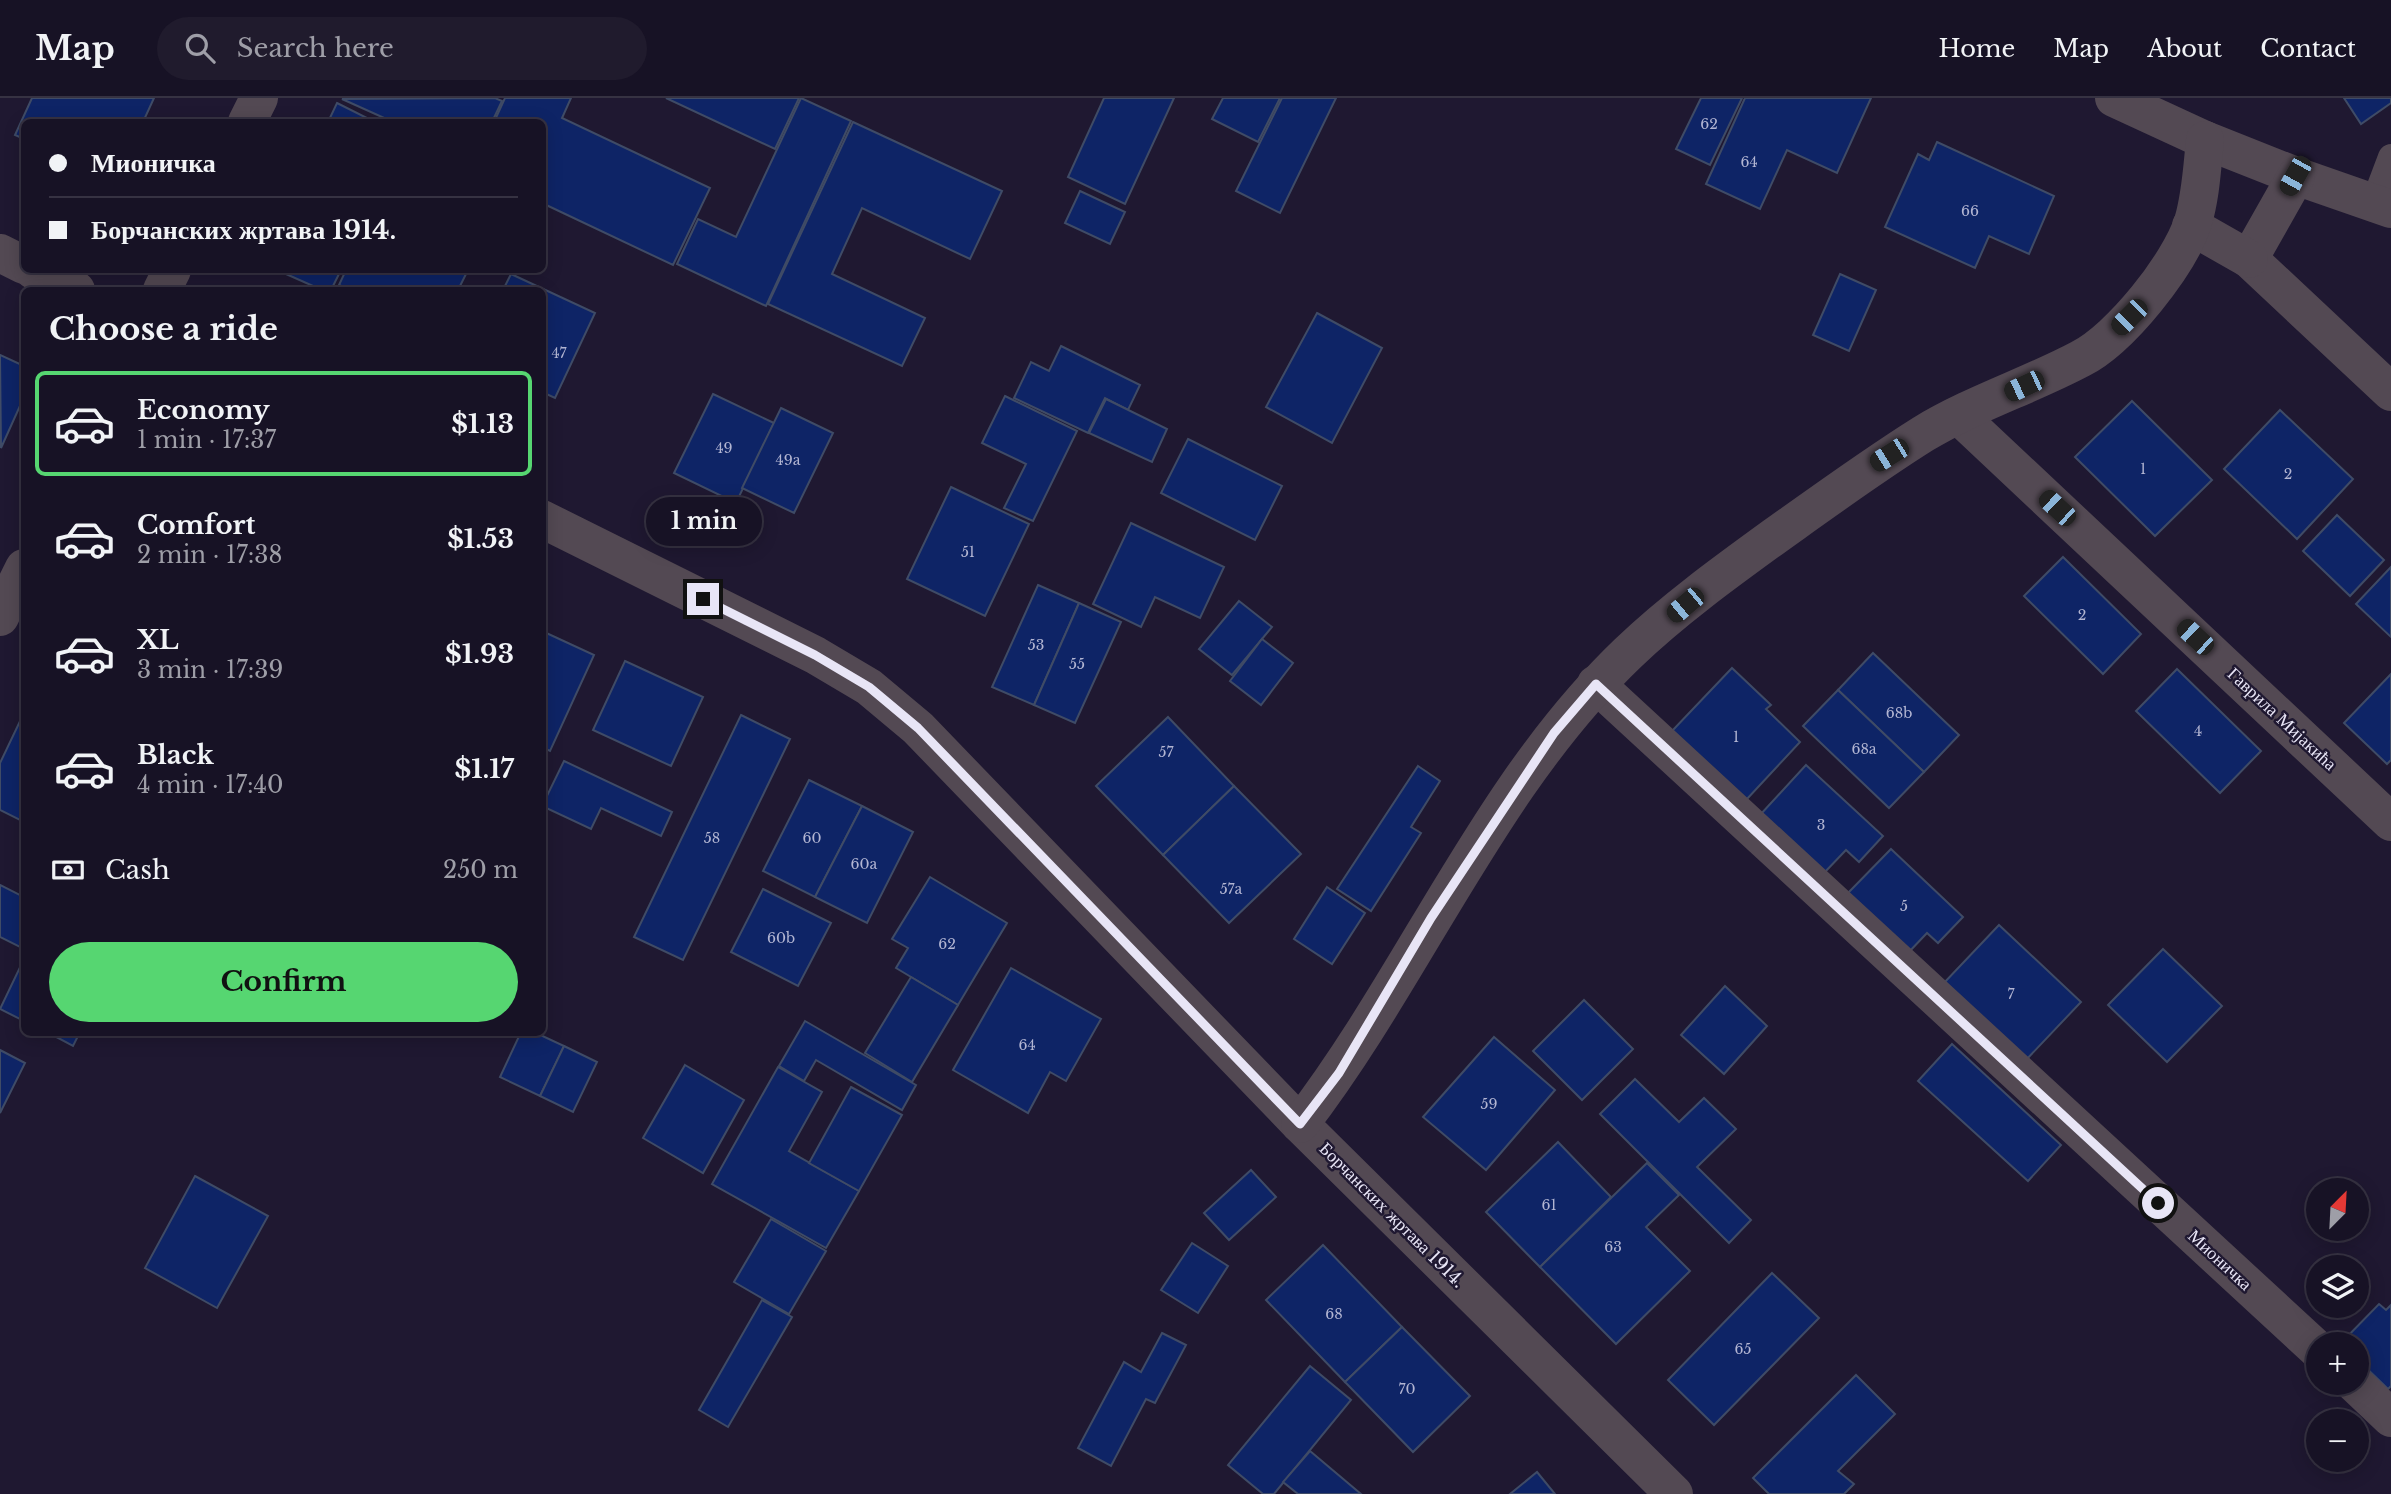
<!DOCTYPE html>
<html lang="en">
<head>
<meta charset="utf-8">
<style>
  body { margin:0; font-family:"Libre Baskerville",serif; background:#201b2d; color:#f1f3f6; height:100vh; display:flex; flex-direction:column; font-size:26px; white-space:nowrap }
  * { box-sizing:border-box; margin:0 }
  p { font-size:23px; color:#9e9ea7 }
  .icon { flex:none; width:38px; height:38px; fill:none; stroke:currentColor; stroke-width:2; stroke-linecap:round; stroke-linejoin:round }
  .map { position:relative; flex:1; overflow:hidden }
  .drawer { position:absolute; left:21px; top:189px; width:525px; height:749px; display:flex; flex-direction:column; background:#171225; border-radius:10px; box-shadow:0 4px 18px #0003,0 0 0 2px #363242 }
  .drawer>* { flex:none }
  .banner { position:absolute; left:21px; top:21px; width:525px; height:154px; border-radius:10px; box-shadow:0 4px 18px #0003,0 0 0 2px #363242; display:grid; align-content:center; height:154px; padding:0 28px; background:#171225 }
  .needle { width:46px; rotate:24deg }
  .fabs { position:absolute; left:2306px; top:1080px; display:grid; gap:14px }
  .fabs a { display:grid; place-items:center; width:63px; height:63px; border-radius:50%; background:#171225; box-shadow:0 4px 18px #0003,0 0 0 2px #363242; font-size:35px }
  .end { position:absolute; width:32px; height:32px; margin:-16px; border:9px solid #e8e5f6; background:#111; box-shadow:0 0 0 4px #111 }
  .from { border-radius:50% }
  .bubble { position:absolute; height:49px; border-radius:24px; background:#171225; box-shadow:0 4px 18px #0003,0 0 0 2px #363242; font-size:23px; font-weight:800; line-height:49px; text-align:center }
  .car { position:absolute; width:21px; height:42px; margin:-21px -10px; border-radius:9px; box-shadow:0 0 5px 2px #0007; background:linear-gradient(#222 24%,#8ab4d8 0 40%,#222 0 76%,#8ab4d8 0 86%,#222 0) }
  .banner b { display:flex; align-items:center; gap:24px; height:66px; font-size:26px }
  .banner b+b { border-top:2px solid #363242 }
  .banner i { width:18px; height:18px; background:#f1f3f6 }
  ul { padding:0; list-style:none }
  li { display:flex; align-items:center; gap:21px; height:105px; margin:0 14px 10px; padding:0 14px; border:4px solid transparent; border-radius:10px }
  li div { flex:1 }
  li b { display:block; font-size:26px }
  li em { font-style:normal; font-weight:800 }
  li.on { border-color:#56d671 }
  li>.icon { width:63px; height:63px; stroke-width:1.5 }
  h2 { padding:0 28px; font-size:32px; line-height:84px }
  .pay { display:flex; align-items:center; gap:18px; height:77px; padding:0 28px; font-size:26px }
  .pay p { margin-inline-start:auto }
  .action { display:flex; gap:14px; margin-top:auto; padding:14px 28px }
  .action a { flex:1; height:80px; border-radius:42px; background:#56d671; color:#111; font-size:28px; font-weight:800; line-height:80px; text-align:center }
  header { display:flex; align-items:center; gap:42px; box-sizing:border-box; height:98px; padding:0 35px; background:#171225; border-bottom:2px solid #363242 }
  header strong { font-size:33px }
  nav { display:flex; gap:38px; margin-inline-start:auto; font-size:24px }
  .search { width:490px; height:63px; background:#201b2d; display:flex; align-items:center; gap:18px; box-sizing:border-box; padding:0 24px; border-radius:38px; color:#9e9ea7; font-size:26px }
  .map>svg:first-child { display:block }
  .building { fill:#0e2466; stroke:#3f4b66; stroke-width:2 }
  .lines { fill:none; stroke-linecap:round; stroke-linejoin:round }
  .service { stroke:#534953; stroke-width:26 }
  .minor { stroke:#534953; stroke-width:38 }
  .tertiary { stroke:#534953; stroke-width:38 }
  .route { stroke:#e8e5f6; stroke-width:9 }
  .labels { text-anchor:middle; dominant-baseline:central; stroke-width:5; stroke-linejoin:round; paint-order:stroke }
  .number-label { font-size:14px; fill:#b2b5d2 }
  .street-label { font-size:18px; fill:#e8e5f6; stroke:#1f1831 }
</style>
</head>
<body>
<header>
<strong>Map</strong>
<div class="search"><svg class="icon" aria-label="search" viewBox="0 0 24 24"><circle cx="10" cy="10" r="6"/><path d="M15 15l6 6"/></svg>Search here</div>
<nav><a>Home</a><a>Map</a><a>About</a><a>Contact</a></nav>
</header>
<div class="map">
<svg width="2391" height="1396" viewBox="0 0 2391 1396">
  <rect width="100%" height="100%" fill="#1f1831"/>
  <!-- building -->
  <g class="building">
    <path d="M32 0H154L143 24H24V41L15 37Z"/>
    <path d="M495 0 502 3 492 24H393L342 1Z"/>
    <path d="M505 0H571L562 20 710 90 673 167 542 105V24H494Z"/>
    <path d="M666 0H799L775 51Z"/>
    <path d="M801 0 851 23 766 208 677 166 698 121 736 139Z"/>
    <path d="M1104 0H1174L1125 106 1068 79Z"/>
    <path d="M1223 0H1280L1258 44 1212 21Z"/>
    <path d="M1282 0H1336L1280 115 1236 93Z"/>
    <path d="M1701 0H1742L1710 67 1676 51Z"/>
    <path d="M1745 0H1871L1837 75 1787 52 1760 111 1706 86Z"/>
    <path d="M2344 0H2391V5L2361 26Z"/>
    <path d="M337 5 371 22 369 24H328Z"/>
    <path d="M853 24 1002 93 970 161 862 110 832 176 925 220 902 268 768 206Z"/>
    <path d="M1937 44 2054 98 2029 156 1989 138 1975 170 1885 129 1918 56 1929 62Z"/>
    <path d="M1080 93 1125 114 1110 146 1065 125Z"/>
    <path d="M277 172H341L331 192H322Z"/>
    <path d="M346 172H468L458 192H351L339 187Z"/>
    <path d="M511 176 595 215 555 300 542 294V192H503Z"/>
    <path d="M1840 176 1876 192 1849 253 1813 237Z"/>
    <path d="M1317 215 1382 250 1332 345 1266 309Z"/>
    <path d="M1061 248 1140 287 1128 312 1105 300 1088 335 1014 300 1031 264 1049 273Z"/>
    <path d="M0 257 24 268V299L1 350Z"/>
    <path d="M713 296 774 325 736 405 674 375Z"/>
    <path d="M1005 298 1077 333 1033 423 1004 410 1026 366 982 345Z"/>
    <path d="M1106 301 1167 331 1152 364 1089 335Z"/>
    <path d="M2132 303 2212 382 2155 438 2075 359Z"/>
    <path d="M781 310 833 335 794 415 742 390Z"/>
    <path d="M2280 312 2353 381 2297 441 2224 371Z"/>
    <path d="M1188 341 1282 388 1255 442 1161 395Z"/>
    <path d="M951 389 1029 426 985 518 907 481Z"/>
    <path d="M2337 417 2384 462 2350 498 2303 453Z"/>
    <path d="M1131 425 1224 469 1200 520 1155 499 1141 529 1093 506Z"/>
    <path d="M2063 459 2141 536 2103 576 2024 498Z"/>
    <path d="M2391 469V539L2356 506Z"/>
    <path d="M1038 487 1079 505 1034 607 992 589Z"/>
    <path d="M1239 503 1272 529 1232 577 1199 551Z"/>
    <path d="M1079 505 1121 524 1075 625 1034 607Z"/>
    <path d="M542 533 594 557 550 653 542 649Z"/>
    <path d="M1262 541 1293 565 1261 607 1230 583Z"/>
    <path d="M1873 555 1959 637 1924 674 1838 592Z"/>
    <path d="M625 563 703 599 671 668 593 632Z"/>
    <path d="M1732 570 1771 607 1766 611 1800 644 1746 702 1672 633Z"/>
    <path d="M2177 571 2261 653 2220 695 2136 613Z"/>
    <path d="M2391 576V662L2387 666 2344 625Z"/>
    <path d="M1838 592 1924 674 1889 710 1803 628Z"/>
    <path d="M741 617 790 641 683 862 634 839Z"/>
    <path d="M22 619 24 621V724L0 712V665Z"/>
    <path d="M1168 619 1234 688 1163 757 1096 688Z"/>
    <path d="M564 663 672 714 661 738 601 710 591 731 542 708Z"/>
    <path d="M1806 667 1883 738 1859 764 1846 752 1823 776 1760 717Z"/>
    <path d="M1418 668 1440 683 1411 729 1421 735 1371 813 1337 791Z"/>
    <path d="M809 682 862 708 815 799 763 773Z"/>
    <path d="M1234 688 1301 756 1229 825 1163 757Z"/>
    <path d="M862 708 913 734 867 825 815 799Z"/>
    <path d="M1891 751 1963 819 1938 845 1927 835 1907 856 1846 797Z"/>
    <path d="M930 779 1007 825 958 907 896 870 908 850 892 841Z"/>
    <path d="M0 787 24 799V851L0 839Z"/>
    <path d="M1327 789 1365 815 1332 866 1294 841Z"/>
    <path d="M763 791 831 825 798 888 731 854Z"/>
    <path d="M1999 827 2081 904 2024 964 1942 887Z"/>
    <path d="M2163 851 2222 908 2167 964 2108 907Z"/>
    <path d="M24 861V923L0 911Z"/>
    <path d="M1011 870 1101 921 1066 983 1050 974 1028 1015 953 972Z"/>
    <path d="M911 879 958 907 912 984 865 955Z"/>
    <path d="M1725 888 1767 928 1724 976 1681 937Z"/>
    <path d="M1584 902 1633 951 1582 1002 1533 953Z"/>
    <path d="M805 923 916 987 902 1012 816 962 804 983 779 968Z"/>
    <path d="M47 934H80L73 948Z"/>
    <path d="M521 934H534L564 948 540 998 500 979Z"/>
    <path d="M1494 939 1555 992 1486 1072 1423 1019Z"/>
    <path d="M1952 946 2061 1047 2028 1083 1918 983Z"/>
    <path d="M564 948 597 964 573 1014 540 998Z"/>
    <path d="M0 952 25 965 0 1015Z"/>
    <path d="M685 967 744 1002 703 1075 643 1040Z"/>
    <path d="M778 969 822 994 789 1053 859 1093 826 1150 712 1086Z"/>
    <path d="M1635 981 1679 1024 1704 1000 1736 1031 1697 1069 1751 1122 1729 1145 1600 1016Z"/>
    <path d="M851 989 902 1017 859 1093 809 1065Z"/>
    <path d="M1558 1044 1611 1099 1540 1169 1486 1114Z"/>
    <path d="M1647 1065 1679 1097 1646 1129 1690 1173 1616 1246 1540 1169Z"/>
    <path d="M1251 1072 1276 1099 1229 1142 1204 1115Z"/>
    <path d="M195 1078 268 1118 217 1210 145 1170Z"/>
    <path d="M771 1121 826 1153 789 1216 734 1184Z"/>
    <path d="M1192 1145 1228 1168 1198 1215 1161 1192Z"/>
    <path d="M1323 1147 1402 1229 1345 1284 1266 1202Z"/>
    <path d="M1772 1175 1819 1220 1714 1327 1668 1282Z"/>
    <path d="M762 1202 792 1219 728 1329 699 1312Z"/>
    <path d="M2379 1206 2386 1212 2391 1207V1288L2388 1291 2357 1261V1246L2341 1245Z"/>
    <path d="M1402 1229 1470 1298 1413 1354 1345 1284Z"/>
    <path d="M1162 1235 1186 1247 1155 1305 1146 1301 1111 1368 1078 1350 1124 1264 1141 1274Z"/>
    <path d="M1310 1268 1351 1302 1274 1396H1263L1228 1367Z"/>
    <path d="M1856 1277 1895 1316 1838 1373 1854 1386 1844 1396H1769L1753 1380Z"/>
    <path d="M1310 1353 1361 1396H1298L1283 1384Z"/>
    <path d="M1537 1374 1555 1396H1510Z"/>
  </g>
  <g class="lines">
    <!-- service -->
    <path class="service" d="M2374 104 2391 59"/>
    <!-- minor -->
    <g class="minor">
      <path d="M2114 0 2205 42 2296 78 2391 111"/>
      <path d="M2296 78 2249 161 2391 294"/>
      <path d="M2191 128 2249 161"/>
      <path d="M1959 318 2391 724"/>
      <path d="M542 421 815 557 869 589 918 630 1300 1026 1674 1396"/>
      <path d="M0 519 24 470"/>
      <path d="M1596 586 2319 1253"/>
      <path d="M1300 1026C1416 875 1489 688 1628 555 1673 512 1724 475 1775 438 1824 403 1872 368 1923 336 1972 306 2029 288 2080 261 2120 241 2179 167 2193 124 2201 97 2202 70 2205 42"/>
      <path d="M2353 1284 2391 1320"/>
    </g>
    <!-- tertiary -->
    <g class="tertiary">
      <path d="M247 24 259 0"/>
      <path d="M0 155 24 167"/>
      <path d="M33 172 76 192"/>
      <path d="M162 192 172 172"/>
    </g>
  </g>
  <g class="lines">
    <!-- route -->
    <path class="route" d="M703 501 815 557 869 589 918 630 1300 1026 1339 975 1431 820 1554 635 1596 586 2158 1105"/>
  </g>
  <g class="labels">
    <!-- number labels -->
    <g class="number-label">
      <text x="1709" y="26">62</text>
      <text x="1749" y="64">64</text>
      <text x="1970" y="113">66</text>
      <text x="559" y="255">47</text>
      <text x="724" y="350">49</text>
      <text x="788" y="362">49a</text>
      <text x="2143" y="371">1</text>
      <text x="2288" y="376">2</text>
      <text x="968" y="454">51</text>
      <text x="2082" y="517">2</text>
      <text x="1036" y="547">53</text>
      <text x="1077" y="566">55</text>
      <text x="1899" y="615">68b</text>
      <text x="2198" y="633">4</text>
      <text x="1736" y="639">1</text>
      <text x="1864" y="651">68a</text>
      <text x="1166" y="654">57</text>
      <text x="1821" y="727">3</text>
      <text x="712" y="740">58</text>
      <text x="812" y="740">60</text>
      <text x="864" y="766">60a</text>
      <text x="1231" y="791">57a</text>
      <text x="1904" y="808">5</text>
      <text x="781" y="840">60b</text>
      <text x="947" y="846">62</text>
      <text x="2011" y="896">7</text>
      <text x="1027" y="947">64</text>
      <text x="1489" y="1006">59</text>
      <text x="1549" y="1107">61</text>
      <text x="1613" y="1149">63</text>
      <text x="1334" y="1216">68</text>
      <text x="1743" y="1251">65</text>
      <text x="1407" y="1291">70</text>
    </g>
    <!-- street labels -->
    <g class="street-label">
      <text transform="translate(2282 621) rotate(43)">Гаврила Мијакића</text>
      <text transform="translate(1392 1117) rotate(45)">Борчанских жртава 1914.</text>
      <text transform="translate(2220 1162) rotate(43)">Мионичка</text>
    </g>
  </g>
</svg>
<div class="fabs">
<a><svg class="needle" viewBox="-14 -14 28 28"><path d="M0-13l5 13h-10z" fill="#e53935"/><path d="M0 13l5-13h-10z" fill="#9e9ea7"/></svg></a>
<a><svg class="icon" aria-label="layers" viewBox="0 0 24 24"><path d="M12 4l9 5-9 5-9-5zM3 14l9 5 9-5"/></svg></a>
<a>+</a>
<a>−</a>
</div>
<i class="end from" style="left:2158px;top:1105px"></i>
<i class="end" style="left:703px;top:501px"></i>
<div class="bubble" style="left:646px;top:399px;width:116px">1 min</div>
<i class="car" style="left:2295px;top:78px;rotate:209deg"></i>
<i class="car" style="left:2129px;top:219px;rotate:225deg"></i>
<i class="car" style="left:2024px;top:288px;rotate:245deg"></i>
<i class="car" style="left:1889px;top:357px;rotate:238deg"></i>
<i class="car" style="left:2057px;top:410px;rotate:313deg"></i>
<i class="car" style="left:1685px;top:507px;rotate:230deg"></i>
<i class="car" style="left:2195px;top:539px;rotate:313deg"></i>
<div class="banner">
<b><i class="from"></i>Мионичка</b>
<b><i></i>Борчанских жртава 1914.</b>
</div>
<section class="drawer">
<h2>Choose a ride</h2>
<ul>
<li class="on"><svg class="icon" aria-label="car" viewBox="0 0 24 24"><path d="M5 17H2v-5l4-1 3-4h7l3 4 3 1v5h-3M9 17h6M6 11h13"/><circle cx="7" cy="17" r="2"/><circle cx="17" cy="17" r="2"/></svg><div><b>Economy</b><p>1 min · 17:37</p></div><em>$1.13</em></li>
<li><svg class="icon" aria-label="car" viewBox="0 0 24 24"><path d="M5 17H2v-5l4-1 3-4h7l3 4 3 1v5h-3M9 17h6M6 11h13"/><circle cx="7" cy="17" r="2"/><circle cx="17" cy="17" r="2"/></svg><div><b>Comfort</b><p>2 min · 17:38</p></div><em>$1.53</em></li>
<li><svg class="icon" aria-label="car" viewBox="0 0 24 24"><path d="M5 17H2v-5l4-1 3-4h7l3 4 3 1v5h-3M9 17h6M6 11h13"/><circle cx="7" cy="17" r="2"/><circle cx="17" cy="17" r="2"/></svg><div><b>XL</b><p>3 min · 17:39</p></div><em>$1.93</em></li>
<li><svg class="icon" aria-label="car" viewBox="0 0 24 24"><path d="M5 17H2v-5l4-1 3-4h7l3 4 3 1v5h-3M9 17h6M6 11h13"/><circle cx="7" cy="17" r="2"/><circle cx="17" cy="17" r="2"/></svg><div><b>Black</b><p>4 min · 17:40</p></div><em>$1.17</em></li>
</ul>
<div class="pay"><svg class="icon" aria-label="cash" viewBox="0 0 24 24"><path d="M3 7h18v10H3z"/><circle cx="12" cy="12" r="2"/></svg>Cash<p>250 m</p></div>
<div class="action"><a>Confirm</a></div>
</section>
</div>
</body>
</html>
